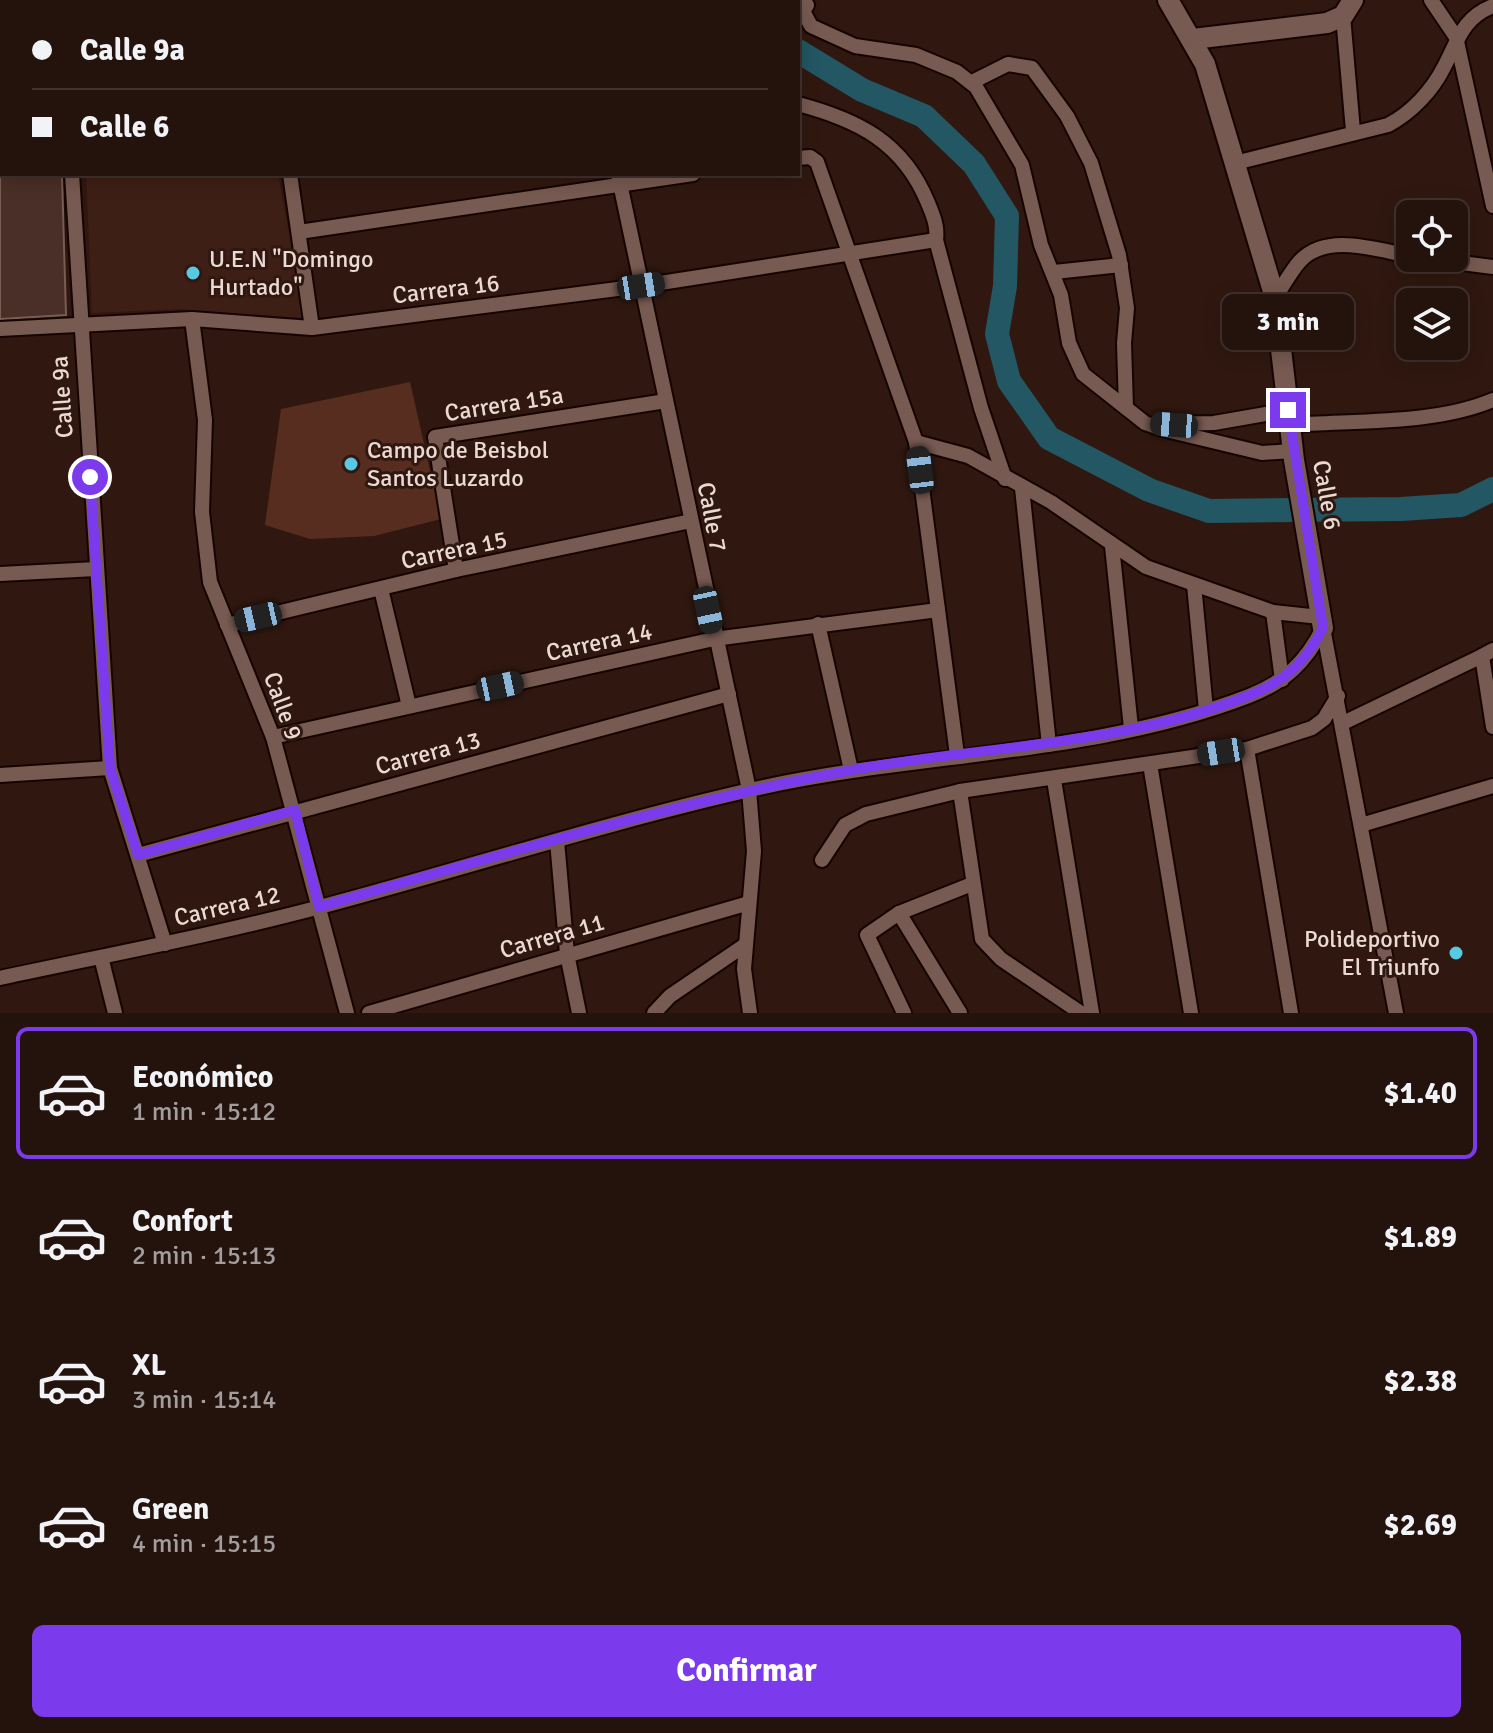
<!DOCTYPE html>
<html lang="es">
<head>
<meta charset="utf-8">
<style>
  body { margin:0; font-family:Signika,sans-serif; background:#30201a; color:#f1f3f6; height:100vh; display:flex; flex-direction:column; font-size:30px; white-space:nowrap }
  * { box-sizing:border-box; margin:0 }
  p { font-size:26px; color:#a39e9d }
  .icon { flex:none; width:44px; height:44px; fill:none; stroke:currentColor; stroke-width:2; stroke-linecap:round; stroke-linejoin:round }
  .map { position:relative; height:1013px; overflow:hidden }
  .side { display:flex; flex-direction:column; background:#24120c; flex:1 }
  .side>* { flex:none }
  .guide { position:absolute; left:0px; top:0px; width:800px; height:176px; box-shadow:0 4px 20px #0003,0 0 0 2px #41322d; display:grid; align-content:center; height:176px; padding:0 32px; background:#24120c }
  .tools { position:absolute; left:1396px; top:200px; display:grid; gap:16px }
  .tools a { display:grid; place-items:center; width:72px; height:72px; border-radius:12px; background:#24120c; box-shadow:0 4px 20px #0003,0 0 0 2px #41322d; font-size:40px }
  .end { position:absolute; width:36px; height:36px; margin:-18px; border:10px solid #7c3aed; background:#fff; box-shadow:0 0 0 4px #fff }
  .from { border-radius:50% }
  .bubble { position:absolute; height:56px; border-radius:12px; background:#24120c; box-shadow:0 4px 20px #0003,0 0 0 2px #41322d; font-size:26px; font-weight:700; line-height:56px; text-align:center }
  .car { position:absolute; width:24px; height:48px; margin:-24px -12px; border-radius:10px; box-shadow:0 0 6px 2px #0007; background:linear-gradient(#222 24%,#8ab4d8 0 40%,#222 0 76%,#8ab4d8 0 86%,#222 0) }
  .guide b { display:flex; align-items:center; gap:28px; height:76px; font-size:30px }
  .guide b+b { border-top:2px solid #41322d }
  .guide i { width:20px; height:20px; background:#f1f3f6 }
  ul { padding:14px 0 0; list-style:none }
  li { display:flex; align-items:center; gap:24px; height:132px; margin:0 16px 12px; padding:0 16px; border:4px solid transparent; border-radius:12px }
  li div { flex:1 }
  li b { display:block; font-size:30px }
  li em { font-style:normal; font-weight:700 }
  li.current { border-color:#7c3aed }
  li>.icon { width:72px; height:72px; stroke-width:1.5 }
  .button { display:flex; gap:16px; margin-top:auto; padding:16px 32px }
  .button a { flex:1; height:92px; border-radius:12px; background:#7c3aed; color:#fff; font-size:32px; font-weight:700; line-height:92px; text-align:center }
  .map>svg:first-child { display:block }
  .built { fill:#3e1f15 }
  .green { fill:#572d1f }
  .shadow { fill:#0007 }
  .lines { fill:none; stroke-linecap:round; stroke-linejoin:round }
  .river { stroke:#225763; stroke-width:24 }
  .building { fill:#492f27; stroke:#795d53; stroke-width:2 }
  .street-casing { stroke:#170401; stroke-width:18 }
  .secondary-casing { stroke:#170401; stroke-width:24 }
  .street { stroke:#775a51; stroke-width:14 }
  .secondary { stroke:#775a51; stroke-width:20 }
  .route { stroke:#7c3aed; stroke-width:10 }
  .poi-dot { fill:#57c9e2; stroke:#301810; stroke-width:3 }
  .labels { text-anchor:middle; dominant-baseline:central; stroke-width:6; stroke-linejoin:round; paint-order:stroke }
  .poi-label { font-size:24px; fill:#ebdad4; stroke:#301810; text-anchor:start }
  .street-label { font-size:24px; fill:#ebdad4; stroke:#301810 }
</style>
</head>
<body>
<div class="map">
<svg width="1493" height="1013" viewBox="0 0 1493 1013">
  <rect width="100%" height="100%" fill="#301810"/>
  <!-- built -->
  <path class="built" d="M86 174H278L305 320 180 309 92 313Z"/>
  <!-- green -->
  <path class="green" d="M410 382 441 519 374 536 310 539 265 525 281 409Z"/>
  <!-- shadow -->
  <path class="shadow" d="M0 130 2 174H65L66 313 0 318Z"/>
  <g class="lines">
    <!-- river -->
    <g class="river">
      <path d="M701 0 706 2"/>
      <path d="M798 51 862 90 924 116 974 164 1007 216 1005 286 997 334 1009 381 1049 438 1149 490 1209 511 1401 509 1461 505 1493 489"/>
    </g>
  </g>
  <!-- building -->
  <path class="building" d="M0 174H62L66 315 0 319Z"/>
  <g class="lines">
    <!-- street casing -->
    <g class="street-casing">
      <g id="street">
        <path d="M65 0V2"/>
        <path d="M147 0 148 2"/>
        <path d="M263 0 264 2"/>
        <path d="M525 0 527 2"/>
        <path d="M755 0 760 2"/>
        <path d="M1431 0 1456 37 1493 206"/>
        <path d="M87 2 100 0"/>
        <path d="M474 2 489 0"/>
        <path d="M807 5 803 11 811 26 855 46 916 55 957 72 976 87 1022 165 1041 245 1061 295 1069 343 1083 374 1145 423 1162 429 1262 453 1293 451"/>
        <path d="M0 15H2"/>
        <path d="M1343 16 1353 131"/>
        <path d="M972 82 1008 64 1032 68 1067 116 1091 163 1119 255 1127 308 1124 343 1126 408"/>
        <path d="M798 104C858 120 903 142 928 203 933 215 938 227 936 240"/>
        <path d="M0 118 2 117"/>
        <path d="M798 158 810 157 817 162 916 442 957 755"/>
        <path d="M1235 163 1388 125C1411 113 1432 91 1444 67 1458 41 1462 18 1493 6"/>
        <path d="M72 174 110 768 165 944"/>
        <path d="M290 174 312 328"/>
        <path d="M618 174 749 790 754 851 744 969 750 1013"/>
        <path d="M299 232 693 174"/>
        <path d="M1423 258 1493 267"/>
        <path d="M1054 272 1121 265"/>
        <path d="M1275 298C1283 286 1291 271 1300 261 1327 232 1377 250 1410 256"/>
        <path d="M192 319 205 420 202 512 210 582 273 737 347 1013"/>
        <path d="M0 329 192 319 312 328 641 286 936 240 981 408 1005 479"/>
        <path d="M1162 424 1214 423 1288 410"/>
        <path d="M1290 425C1353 420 1435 425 1493 400"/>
        <path d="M916 442 968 456 1051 502 1146 567 1273 612 1320 617"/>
        <path d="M1022 488 1049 745"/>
        <path d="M1112 546 1131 728"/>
        <path d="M456 570 435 437 666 401"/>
        <path d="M0 574 96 569"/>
        <path d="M1194 585 1206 710"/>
        <path d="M381 589 409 706"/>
        <path d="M1273 612 1282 680"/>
        <path d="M818 624 851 770"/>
        <path d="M227 625 456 570 691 521"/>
        <path d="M1323 628 1396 1013"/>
        <path d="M1493 650 1482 656 1493 727"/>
        <path d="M1343 723 1482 656"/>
        <path d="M273 737 714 639 938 610"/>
        <path d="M1247 749 1291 1013"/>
        <path d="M1150 764 1191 1013"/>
        <path d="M0 775 110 768"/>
        <path d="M1054 780 1092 1013"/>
        <path d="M960 791 982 939 1001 959 1081 1013"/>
        <path d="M1361 825 1493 786"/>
        <path d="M557 841 567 954 579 1013"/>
        <path d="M138 855 729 694"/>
        <path d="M822 860 845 825 866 814 960 791 1247 749 1312 728 1324 719 1338 696"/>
        <path d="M899 913 960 1013"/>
        <path d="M101 957 115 1013"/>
        <path d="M0 978C107 955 214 935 320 907 463 869 605 823 750 790 914 752 1091 757 1249 696 1285 682 1306 662 1323 628"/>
        <path d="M369 1013 749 903"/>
        <path d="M654 1013 670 996 745 945"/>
        <path d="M904 1013 867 935 899 913 972 884"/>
      </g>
    </g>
    <!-- secondary casing -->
    <g class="secondary-casing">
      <g id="secondary">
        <path d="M1168 0 1205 64 1275 298 1294 460 1323 628"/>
        <path d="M1193 39 1327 23 1343 16 1353 0"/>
      </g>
    </g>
    <!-- street -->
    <use href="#street" class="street"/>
    <!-- secondary -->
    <use href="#secondary" class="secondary"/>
  </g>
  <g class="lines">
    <!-- route -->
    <path class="route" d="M90 477 110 768 138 855 295 810 319 907C493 857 669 804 847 771 981 745 1122 747 1250 695 1286 681 1306 661 1323 628L1288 410"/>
  </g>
  <!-- markers -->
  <g class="poi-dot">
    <circle cx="193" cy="273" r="8"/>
    <circle cx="351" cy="464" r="8"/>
    <circle cx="1456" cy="953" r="8"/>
  </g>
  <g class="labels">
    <!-- poi labels -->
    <g class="poi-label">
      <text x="209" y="259">U.E.N "Domingo<tspan x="209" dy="28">Hurtado"</tspan></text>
      <text x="367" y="450">Campo de Beisbol<tspan x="367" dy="28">Santos Luzardo</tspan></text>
      <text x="1440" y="939" text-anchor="end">Polideportivo<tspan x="1440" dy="28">El Triunfo</tspan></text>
    </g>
    <!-- street labels -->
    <g class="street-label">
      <text transform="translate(446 289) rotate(-7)">Carrera 16</text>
      <text transform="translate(62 397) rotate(-94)">Calle 9a</text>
      <text transform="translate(504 404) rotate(-9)">Carrera 15a</text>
      <text transform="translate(1327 495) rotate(80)">Calle 6</text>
      <text transform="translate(712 517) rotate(79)">Calle 7</text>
      <text transform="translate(454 550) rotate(-12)">Carrera 15</text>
      <text transform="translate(599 642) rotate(-12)">Carrera 14</text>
      <text transform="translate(283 706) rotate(70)">Calle 9</text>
      <text transform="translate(428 753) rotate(-15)">Carrera 13</text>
      <text transform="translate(227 906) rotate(-13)">Carrera 12</text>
      <text transform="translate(552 936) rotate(-16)">Carrera 11</text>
    </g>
  </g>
</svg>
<div class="tools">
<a><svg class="icon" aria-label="locate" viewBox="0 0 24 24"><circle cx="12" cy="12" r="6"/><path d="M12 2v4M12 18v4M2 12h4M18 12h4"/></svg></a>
<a><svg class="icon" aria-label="layers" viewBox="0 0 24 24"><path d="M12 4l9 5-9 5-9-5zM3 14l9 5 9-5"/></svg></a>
</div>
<i class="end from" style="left:90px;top:477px"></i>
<i class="end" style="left:1288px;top:410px"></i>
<div class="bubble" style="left:1222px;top:294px;width:132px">3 min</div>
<i class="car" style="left:641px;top:286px;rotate:81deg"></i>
<i class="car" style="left:1174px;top:425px;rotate:274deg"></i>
<i class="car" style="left:920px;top:470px;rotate:353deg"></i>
<i class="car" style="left:708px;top:610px;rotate:168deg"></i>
<i class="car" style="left:258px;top:617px;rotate:257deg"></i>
<i class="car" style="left:500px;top:686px;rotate:78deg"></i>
<i class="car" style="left:1221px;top:752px;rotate:261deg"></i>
<div class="guide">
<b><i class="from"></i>Calle 9a</b>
<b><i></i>Calle 6</b>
</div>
</div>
<section class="side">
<ul>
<li class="current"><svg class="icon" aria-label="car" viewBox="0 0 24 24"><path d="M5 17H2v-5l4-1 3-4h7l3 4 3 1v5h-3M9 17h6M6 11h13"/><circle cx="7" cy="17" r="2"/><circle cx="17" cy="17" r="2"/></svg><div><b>Económico</b><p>1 min · 15:12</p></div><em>$1.40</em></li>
<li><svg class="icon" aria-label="car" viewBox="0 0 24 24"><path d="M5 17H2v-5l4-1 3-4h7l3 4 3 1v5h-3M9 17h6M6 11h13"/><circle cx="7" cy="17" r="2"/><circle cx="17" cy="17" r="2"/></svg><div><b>Confort</b><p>2 min · 15:13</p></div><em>$1.89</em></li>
<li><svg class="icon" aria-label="car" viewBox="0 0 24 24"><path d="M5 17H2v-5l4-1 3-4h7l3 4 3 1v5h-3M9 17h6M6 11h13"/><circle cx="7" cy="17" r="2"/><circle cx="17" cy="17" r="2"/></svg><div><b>XL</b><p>3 min · 15:14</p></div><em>$2.38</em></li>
<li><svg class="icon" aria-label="car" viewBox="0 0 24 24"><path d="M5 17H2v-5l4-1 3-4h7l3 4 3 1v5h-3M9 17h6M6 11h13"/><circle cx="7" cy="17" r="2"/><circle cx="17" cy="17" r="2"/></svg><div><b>Green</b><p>4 min · 15:15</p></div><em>$2.69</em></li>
</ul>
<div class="button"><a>Confirmar</a></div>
</section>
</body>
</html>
